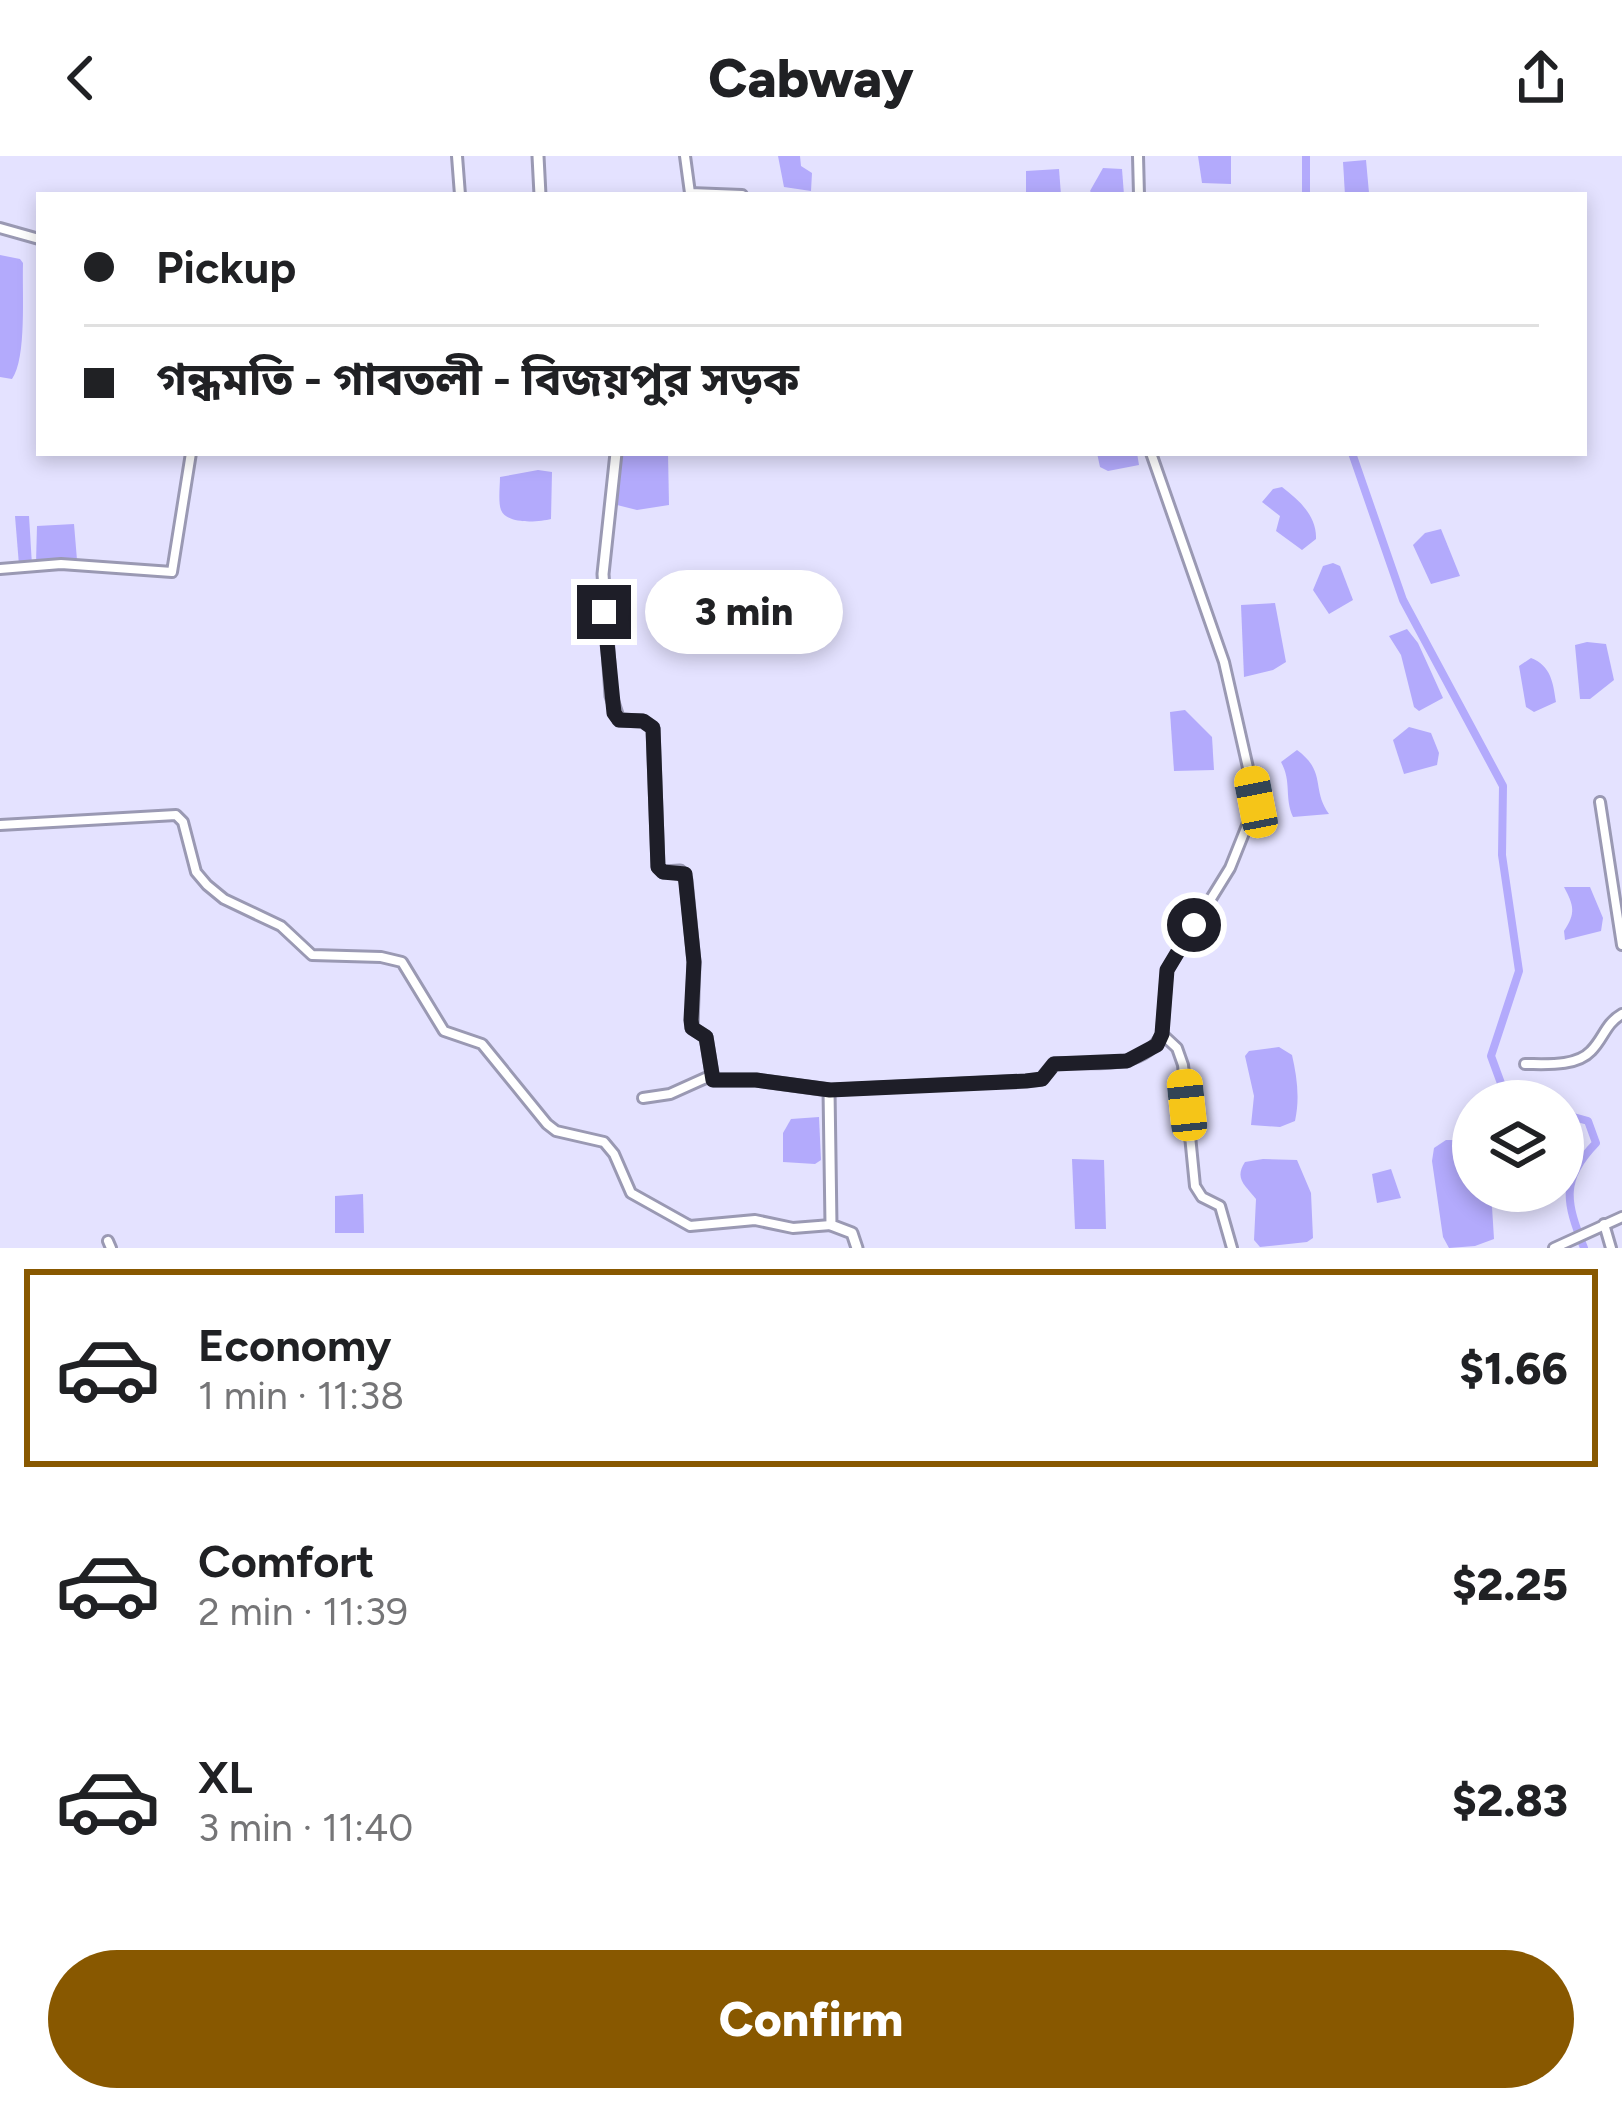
<!DOCTYPE html>
<html lang="en">
<head>
<meta charset="utf-8">
<style>
  body { margin:0; font-family:Figtree,"Noto Sans Bengali",sans-serif; background:#f2f2f2; color:#202124; height:100vh; display:flex; flex-direction:column; font-size:45px; white-space:nowrap }
  * { box-sizing:border-box; margin:0 }
  p { font-size:39px; color:#757577 }
  .icon { flex:none; width:66px; height:66px; fill:none; stroke:currentColor; stroke-width:2; stroke-linecap:round; stroke-linejoin:round }
  .map { position:relative; height:1092px; overflow:hidden }
  .sheet { display:flex; flex-direction:column; background:#fff; flex:1 }
  .sheet>* { flex:none }
  .top-card { position:absolute; left:36px; top:36px; width:1551px; height:264px; border-radius:0px; box-shadow:0 6px 18px #0003; display:grid; align-content:center; height:264px; padding:0 48px; background:#fff }
  .fabs { position:absolute; left:1452px; top:924px; display:grid; gap:24px }
  .fabs a { display:grid; place-items:center; width:132px; height:132px; border-radius:50%; background:#fff; box-shadow:0 6px 18px #0003; font-size:60px }
  .end { position:absolute; width:54px; height:54px; margin:-27px; border:15px solid #1e1e28; background:#fff; box-shadow:0 0 0 6px #fff }
  .from { border-radius:50% }
  .bubble { position:absolute; height:84px; border-radius:42px; background:#fff; box-shadow:0 6px 18px #0003; font-size:39px; font-weight:800; line-height:84px; text-align:center }
  .car { position:absolute; width:36px; height:72px; margin:-36px -18px; border-radius:15px; box-shadow:0 0 9px 3px #0007; background:linear-gradient(#f5c518 24%,#345 0 40%,#f5c518 0 76%,#345 0 86%,#f5c518 0) }
  .top-card b { display:flex; align-items:center; gap:42px; height:114px; font-size:45px }
  .top-card b+b { border-top:3px solid #e0e0e0 }
  .top-card i { width:30px; height:30px; background:#202124 }
  ul { padding:21px 0 0; list-style:none }
  li { display:flex; align-items:center; gap:36px; height:198px; margin:0 24px 18px; padding:0 24px; border:6px solid transparent; border-radius:0px }
  li div { flex:1 }
  li b { display:block; font-size:45px }
  li em { font-style:normal; font-weight:800 }
  li.on { border-color:#885800 }
  li>.icon { width:108px; height:108px; stroke-width:1.5 }
  .action { display:flex; gap:24px; margin-top:auto; padding:24px 48px }
  .action a { flex:1; height:138px; border-radius:72px; background:#885800; color:#fff; font-size:48px; font-weight:800; line-height:138px; text-align:center }
  header { display:flex; justify-content:space-between; align-items:center; height:156px; padding:0 48px; background:#fff; font-size:54px; font-weight:800 }
  .map>svg:first-child { display:block }
  .water { fill:#b3aafc }
  .lines { fill:none; stroke-linecap:round; stroke-linejoin:round }
  .canal { stroke:#b3aafc; stroke-width:8 }
  .minor-casing { stroke:#9a99b3; stroke-width:14 }
  .major-casing { stroke:#9a99b3; stroke-width:15 }
  .minor { stroke:#fff; stroke-width:8 }
  .major { stroke:#fff; stroke-width:9 }
  .route { stroke:#1e1e28; stroke-width:15 }
</style>
</head>
<body>
<header><svg class="icon" aria-label="back" viewBox="0 0 24 24"><path d="M15 5l-7 7 7 7"/></svg>Cabway<svg class="icon" aria-label="share" viewBox="0 0 24 24"><path d="M12 15V3M7 8l5-5 5 5M5 13v7h14v-7"/></svg></header>
<div class="map">
<svg width="1622" height="1092" viewBox="0 0 1622 1092">
  <rect width="100%" height="100%" fill="#e4e2ff"/>
  <!-- water -->
  <g class="water">
    <path d="M778 0H800L801 10 812 17 811 35 784 31Z"/>
    <path d="M1198 0H1231V28L1202 27Z"/>
    <path d="M1366 4 1369 37 1345 39 1343 6Z"/>
    <path d="M1103 12 1122 13 1124 39H1093L1090 35Z"/>
    <path d="M1059 13 1061 39H1026V15Z"/>
    <path d="M0 99 20 103 23 107C22 136 27 202 12 223L0 221Z"/>
    <path d="M619 297H668L669 349 637 354 617 349Z"/>
    <path d="M1097 297H1137L1139 309 1108 315 1100 311Z"/>
    <path d="M538 314 552 316 551 363C539 366 507 369 501 354 498 346 500 330 500 321Z"/>
    <path d="M1282 331C1299 344 1317 360 1316 383L1302 394 1276 375 1280 360 1262 346 1273 333Z"/>
    <path d="M15 360H29L32 409H19Z"/>
    <path d="M74 368 77 404 36 407 37 370Z"/>
    <path d="M1441 373 1460 420 1431 428 1413 389 1425 377Z"/>
    <path d="M1333 407 1340 410 1353 444 1329 458 1313 434 1323 410Z"/>
    <path d="M1275 447 1286 506 1273 514 1244 521 1241 449Z"/>
    <path d="M1407 473 1418 487 1443 542 1419 555 1414 551 1401 499 1389 480Z"/>
    <path d="M1587 486 1606 488 1614 524 1590 543H1580L1575 489Z"/>
    <path d="M1531 502C1551 510 1553 526 1556 546L1534 556 1526 551 1519 510Z"/>
    <path d="M1185 554 1212 581 1214 614 1174 615 1170 556Z"/>
    <path d="M1409 571 1431 577 1439 597 1437 609 1404 618 1393 584Z"/>
    <path d="M1297 594C1327 616 1311 633 1329 658L1293 661C1284 641 1292 626 1281 606Z"/>
    <path d="M1564 731H1590L1603 762 1601 775 1565 784 1564 775C1576 757 1574 750 1564 731Z"/>
    <path d="M1279 891 1292 899C1297 921 1300 942 1295 965L1280 971 1251 969 1254 940 1245 900 1249 895Z"/>
    <path d="M819 961 821 1004 815 1008 783 1006V977L791 963Z"/>
    <path d="M1446 984H1466L1473 990V1035H1491L1494 1083 1475 1090 1449 1092 1443 1081 1432 1005 1434 992Z"/>
    <path d="M1072 1003 1104 1004 1106 1073H1075Z"/>
    <path d="M1263 1003 1297 1004 1311 1037 1313 1082 1307 1086 1260 1091 1254 1084 1256 1043C1245 1029 1234 1023 1245 1006Z"/>
    <path d="M1391 1013 1401 1042 1377 1047 1372 1018Z"/>
    <path d="M363 1038 364 1077H335V1040Z"/>
  </g>
  <g class="lines">
    <!-- canal -->
    <g class="canal">
      <path d="M1306 0V39"/>
      <path d="M1352 297 1403 444 1503 630 1502 699 1519 815 1491 900 1502 930 1525 945"/>
      <path d="M1563 958 1588 965 1596 987C1560 1024 1566 1046 1584 1092"/>
    </g>
    <!-- minor casing -->
    <g class="minor-casing">
      <g id="minor">
        <path d="M457 0 460 39"/>
        <path d="M685 0 690 37 742 39"/>
        <path d="M1138 0 1139 39"/>
        <path d="M0 72 39 83"/>
        <path d="M1151 297 1224 506 1256 647 1230 712 1167 814 1162 878 1177 892 1183 909 1195 1030 1202 1041 1220 1050 1232 1092"/>
        <path d="M0 413 61 408 172 416 191 297"/>
        <path d="M1600 646 1622 789"/>
        <path d="M0 669 176 659 183 666 196 716 207 729 224 743 281 770 312 799 381 801 402 806 444 875 482 888 547 968 556 975 604 986 614 998 631 1037 690 1070 755 1064 793 1072 831 1069"/>
        <path d="M1525 908C1545 908 1576 911 1591 895 1604 882 1605 868 1622 858"/>
        <path d="M829 934 1040 924 1054 907C1089 906 1144 916 1162 878"/>
        <path d="M643 942 670 938 710 920"/>
        <path d="M1604 1068 1611 1092"/>
        <path d="M108 1085 111 1092"/>
        <path d="M1554 1092 1622 1061"/>
      </g>
    </g>
    <!-- major casing -->
    <g class="major-casing">
      <g id="major">
        <path d="M538 0 540 39"/>
        <path d="M616 297 603 418 611 540 619 564 643 565 653 572 658 711 663 716 680 715 686 724 694 806 692 872 706 881 713 924H756L829 934 831 1069 852 1077 857 1092"/>
      </g>
    </g>
    <!-- minor -->
    <use href="#minor" class="minor"/>
    <!-- major -->
    <use href="#major" class="major"/>
  </g>
  <g class="lines">
    <!-- route -->
    <path class="route" d="M604 456 614 557 619 564 643 565 653 572 658 711 663 716 685 718 694 806 691 864 692 872 706 881 713 924H756L830 934 1026 925 1042 923 1054 908 1127 905 1157 889 1162 878 1167 814 1194 769"/>
  </g>
</svg>
<div class="fabs">
<a><svg class="icon" aria-label="layers" viewBox="0 0 24 24"><path d="M12 4l9 5-9 5-9-5zM3 14l9 5 9-5"/></svg></a>
</div>
<i class="end from" style="left:1194px;top:769px"></i>
<i class="end" style="left:604px;top:456px"></i>
<div class="bubble" style="left:645px;top:414px;width:198px">3 min</div>
<i class="car" style="left:1256px;top:646px;rotate:349deg"></i>
<i class="car" style="left:1187px;top:949px;rotate:354deg"></i>
<div class="top-card">
<b><i class="from"></i>Pickup</b>
<b><i></i>গন্ধমতি - গাবতলী - বিজয়পুর সড়ক</b>
</div>
</div>
<section class="sheet">
<ul>
<li class="on"><svg class="icon" aria-label="car" viewBox="0 0 24 24"><path d="M5 17H2v-5l4-1 3-4h7l3 4 3 1v5h-3M9 17h6M6 11h13"/><circle cx="7" cy="17" r="2"/><circle cx="17" cy="17" r="2"/></svg><div><b>Economy</b><p>1 min · 11:38</p></div><em>$1.66</em></li>
<li><svg class="icon" aria-label="car" viewBox="0 0 24 24"><path d="M5 17H2v-5l4-1 3-4h7l3 4 3 1v5h-3M9 17h6M6 11h13"/><circle cx="7" cy="17" r="2"/><circle cx="17" cy="17" r="2"/></svg><div><b>Comfort</b><p>2 min · 11:39</p></div><em>$2.25</em></li>
<li><svg class="icon" aria-label="car" viewBox="0 0 24 24"><path d="M5 17H2v-5l4-1 3-4h7l3 4 3 1v5h-3M9 17h6M6 11h13"/><circle cx="7" cy="17" r="2"/><circle cx="17" cy="17" r="2"/></svg><div><b>XL</b><p>3 min · 11:40</p></div><em>$2.83</em></li>
</ul>
<div class="action"><a>Confirm</a></div>
</section>
</body>
</html>
